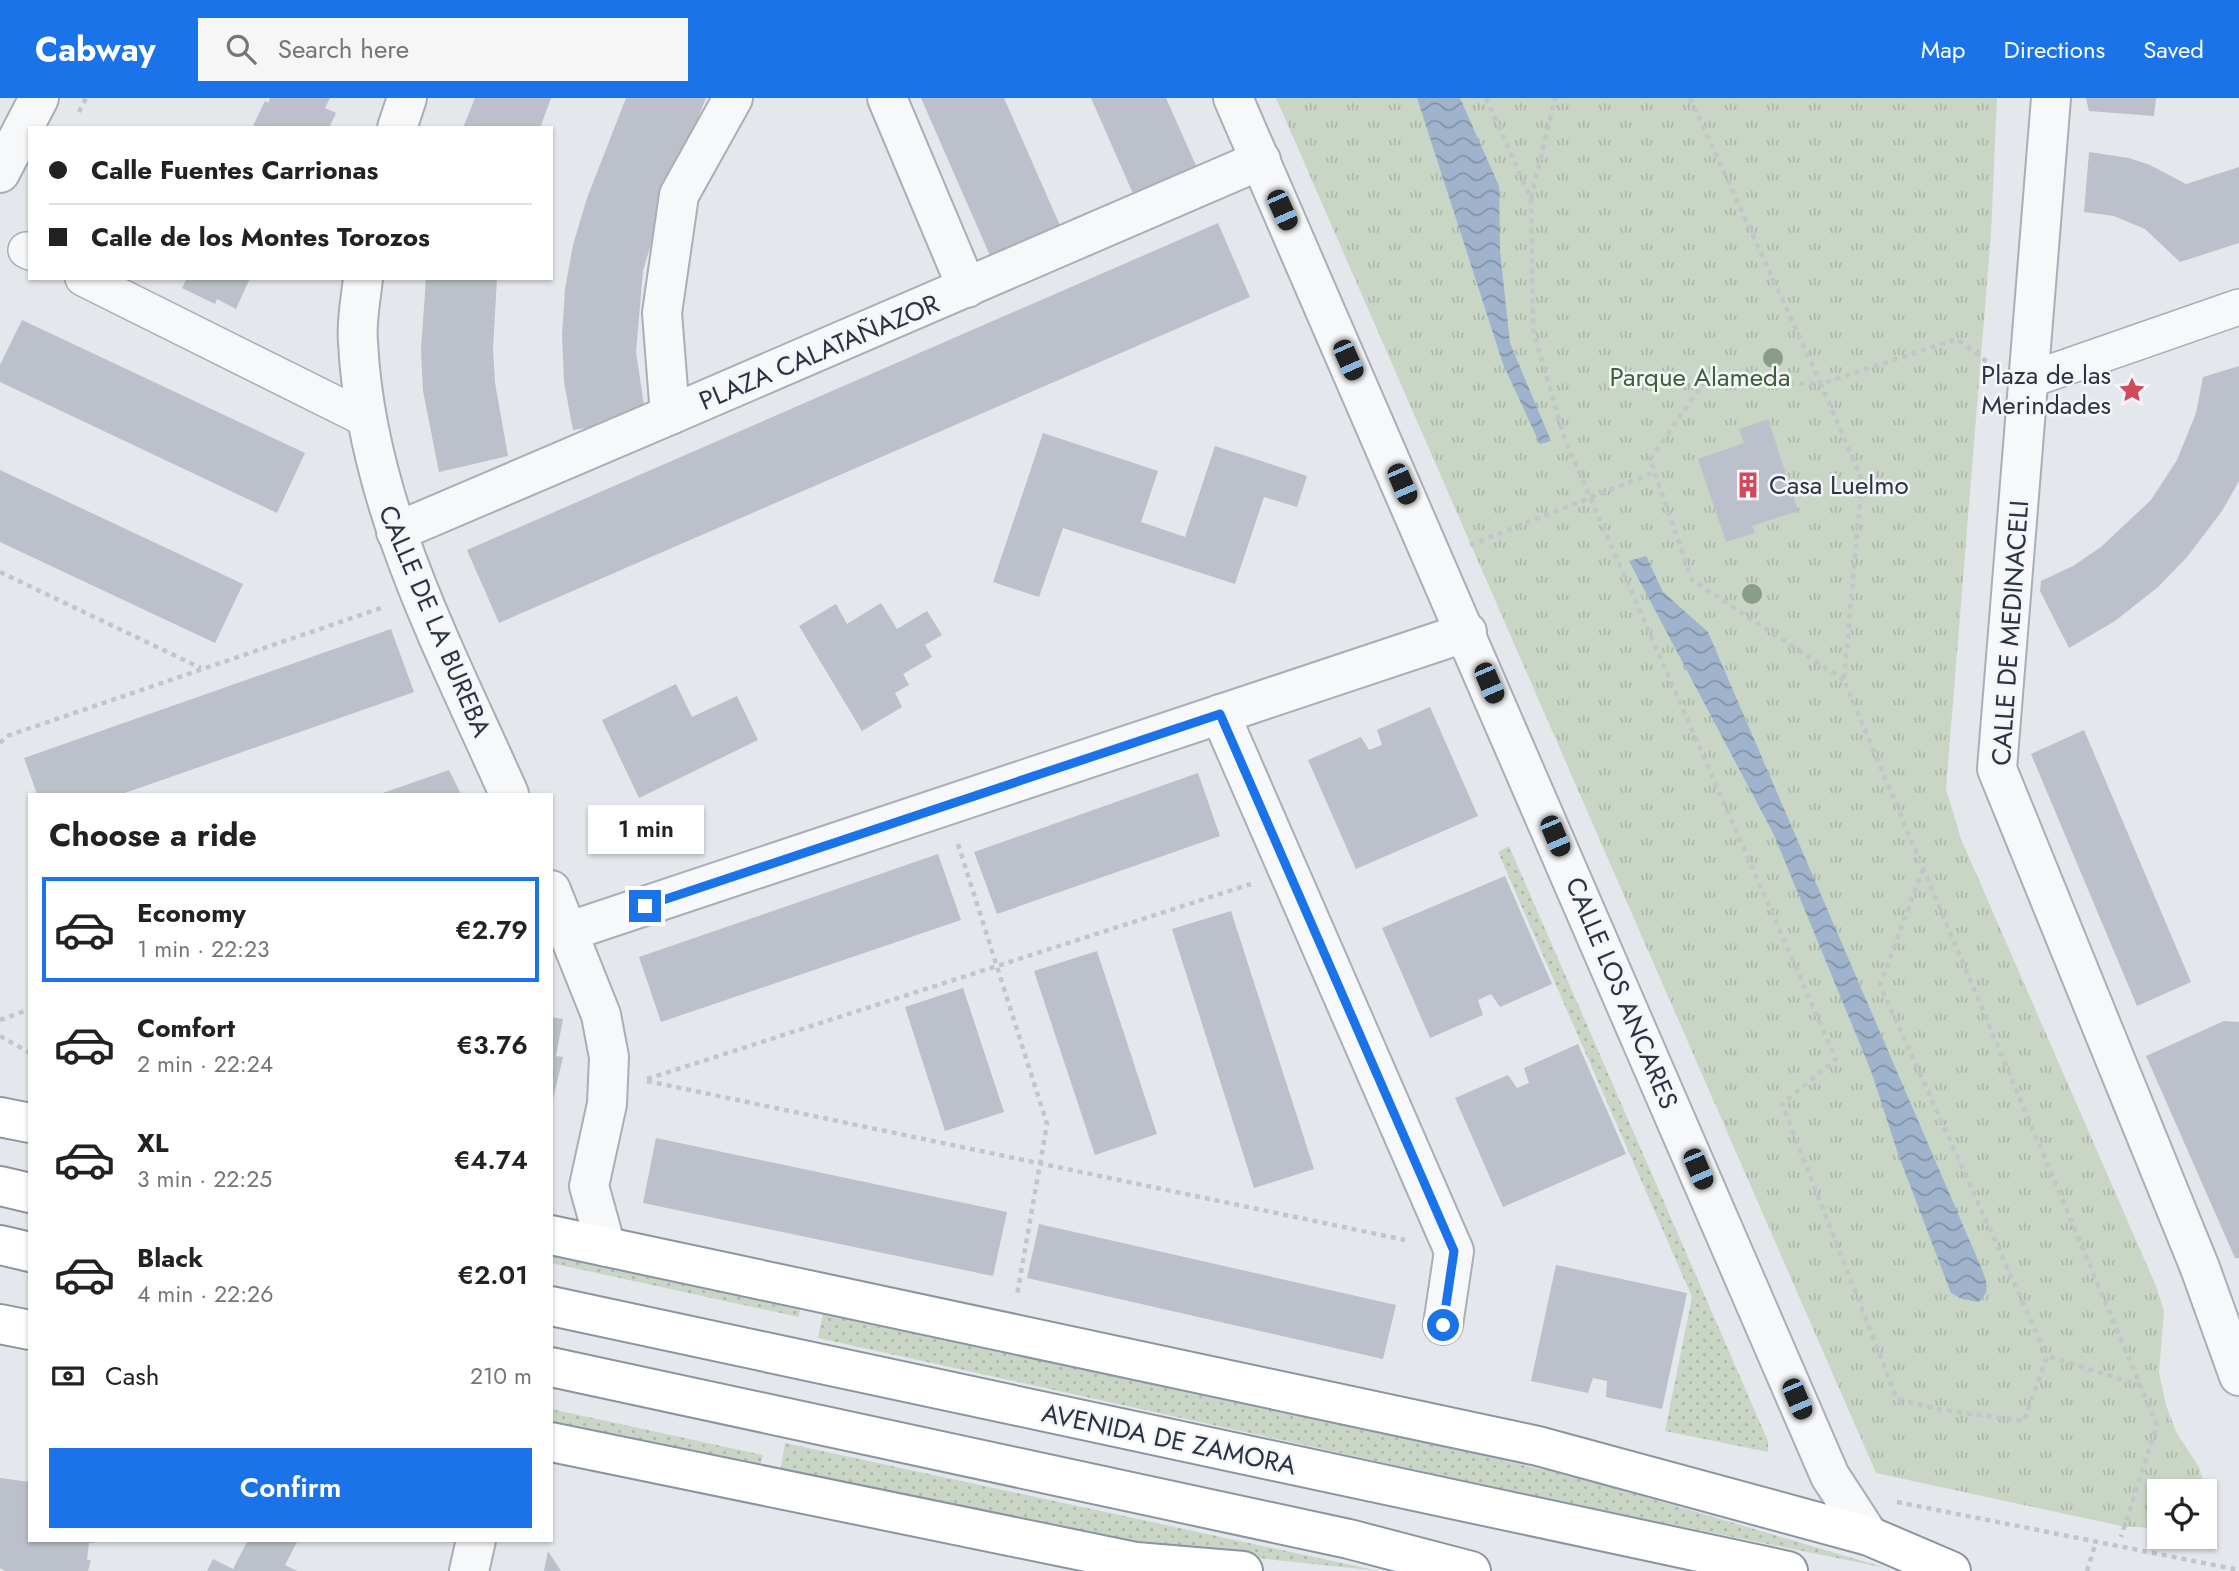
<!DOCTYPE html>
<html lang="en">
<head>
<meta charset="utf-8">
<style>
  body { margin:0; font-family:Jost,sans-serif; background:#f6f6f6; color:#222; height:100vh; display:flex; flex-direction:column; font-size:26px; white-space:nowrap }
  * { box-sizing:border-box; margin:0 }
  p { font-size:23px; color:#767676 }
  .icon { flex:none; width:38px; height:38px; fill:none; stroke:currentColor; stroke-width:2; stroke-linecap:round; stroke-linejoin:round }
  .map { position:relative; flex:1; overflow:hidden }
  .drawer { position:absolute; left:28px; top:695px; width:525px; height:749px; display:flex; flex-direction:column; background:#fff; border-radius:0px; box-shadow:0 2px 5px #0004 }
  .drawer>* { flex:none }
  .hud { position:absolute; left:28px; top:28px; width:525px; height:154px; border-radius:0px; box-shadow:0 2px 5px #0004; display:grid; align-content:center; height:154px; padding:0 21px; background:#fff }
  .fabs { position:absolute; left:2147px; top:1381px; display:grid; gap:14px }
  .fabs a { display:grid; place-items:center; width:70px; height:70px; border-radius:0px; background:#fff; box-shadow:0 2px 5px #0004; font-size:35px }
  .end { position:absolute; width:32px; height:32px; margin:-16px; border:9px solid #1a73e8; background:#fff; box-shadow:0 0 0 4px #fff }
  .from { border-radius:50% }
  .bubble { position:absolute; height:49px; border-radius:0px; background:#fff; box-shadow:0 2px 5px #0004; font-size:23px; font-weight:600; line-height:49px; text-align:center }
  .car { position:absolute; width:21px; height:42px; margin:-21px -10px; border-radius:9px; box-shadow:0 0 5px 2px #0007; background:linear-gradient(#222 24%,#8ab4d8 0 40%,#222 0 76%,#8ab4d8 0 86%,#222 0) }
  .hud b { display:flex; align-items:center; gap:24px; height:66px; font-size:26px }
  .hud b+b { border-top:2px solid #e0e0e0 }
  .hud i { width:18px; height:18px; background:#222 }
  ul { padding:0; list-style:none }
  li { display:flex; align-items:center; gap:21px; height:105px; margin:0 14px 10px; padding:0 7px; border:4px solid transparent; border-radius:0px }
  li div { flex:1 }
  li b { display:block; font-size:26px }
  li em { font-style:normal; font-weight:600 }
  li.active { border-color:#1a73e8 }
  li>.icon { width:63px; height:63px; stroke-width:1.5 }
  h2 { padding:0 21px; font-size:32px; line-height:84px }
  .pay { display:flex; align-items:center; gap:18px; height:77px; padding:0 21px; font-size:26px }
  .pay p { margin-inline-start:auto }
  .button { display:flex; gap:14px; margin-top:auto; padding:14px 21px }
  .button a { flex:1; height:80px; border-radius:0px; background:#1a73e8; color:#fff; font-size:28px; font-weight:600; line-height:80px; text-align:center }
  header { display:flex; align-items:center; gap:42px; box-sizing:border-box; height:98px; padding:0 35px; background:#1a73e8; color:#fff }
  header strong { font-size:33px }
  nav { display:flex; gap:38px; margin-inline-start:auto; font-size:24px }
  .search { width:490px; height:63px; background:#f6f6f6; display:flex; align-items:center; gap:18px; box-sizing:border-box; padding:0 24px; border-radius:0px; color:#767676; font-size:26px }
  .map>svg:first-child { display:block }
  .grass { fill:url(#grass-dots) }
  .park { fill:url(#park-tufts) }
  .water { fill:url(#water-waves) }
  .building { fill:#bbc0ca }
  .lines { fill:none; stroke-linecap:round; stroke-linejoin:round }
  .pedestrian-casing { stroke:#a9aeb7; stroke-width:38 }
  .minor-casing { stroke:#a9aeb7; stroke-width:42 }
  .tertiary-casing { stroke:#a9aeb7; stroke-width:42 }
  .trunk-casing { stroke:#8b94a3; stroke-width:42 }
  .path { stroke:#c2c5cb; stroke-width:4.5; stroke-dasharray:5 5; stroke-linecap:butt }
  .pedestrian { stroke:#f7f8fa; stroke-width:35 }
  .minor { stroke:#f7f8fa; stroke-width:38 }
  .tertiary { stroke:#f7f8fa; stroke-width:38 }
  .trunk { stroke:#fff; stroke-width:38 }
  .tree { fill:#899d89 }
  .route { stroke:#1a73e8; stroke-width:9 }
  .labels { text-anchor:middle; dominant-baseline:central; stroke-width:5; stroke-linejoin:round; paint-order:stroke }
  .street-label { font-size:26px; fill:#2b3445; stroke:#f4f6f9 }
  .poi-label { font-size:26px; fill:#2b3445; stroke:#f4f6f9; text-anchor:end }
  .park-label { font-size:26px; fill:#3f6138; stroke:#f4f6f9 }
</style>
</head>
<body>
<header>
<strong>Cabway</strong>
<div class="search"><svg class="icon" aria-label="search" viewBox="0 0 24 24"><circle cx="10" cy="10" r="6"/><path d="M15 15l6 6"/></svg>Search here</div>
<nav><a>Map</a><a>Directions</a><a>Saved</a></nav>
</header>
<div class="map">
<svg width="2239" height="1473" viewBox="0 0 2239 1473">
  <defs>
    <pattern id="grass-dots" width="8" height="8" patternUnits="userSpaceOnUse" patternTransform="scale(1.75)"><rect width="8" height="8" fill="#c9d6c5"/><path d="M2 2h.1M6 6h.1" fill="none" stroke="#adb8ab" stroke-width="1.8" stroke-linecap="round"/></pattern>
    <pattern id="park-tufts" width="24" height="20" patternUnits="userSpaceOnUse" patternTransform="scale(1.75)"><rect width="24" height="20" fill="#c9d6c5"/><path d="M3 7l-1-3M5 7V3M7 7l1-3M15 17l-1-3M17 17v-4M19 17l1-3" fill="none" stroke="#adb8ab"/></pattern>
    <pattern id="water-waves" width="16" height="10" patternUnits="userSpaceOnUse" patternTransform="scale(1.75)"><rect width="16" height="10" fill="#9fb4cc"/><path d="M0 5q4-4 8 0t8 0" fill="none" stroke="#8293a7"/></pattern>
  </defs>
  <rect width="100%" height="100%" fill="#e4e7ec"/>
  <!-- grass -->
  <g class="grass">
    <path d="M1509 748 1768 1343V1354L1665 1333 1692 1199 1498 754Z"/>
    <path d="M551 1151 801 1203 799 1219 551 1165Z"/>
    <path d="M824 1209 1585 1381 1886 1470 1576 1407 818 1240Z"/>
    <path d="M551 1311 763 1357 759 1373 551 1329Z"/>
    <path d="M785 1345 1379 1473 1116 1445 780 1376Z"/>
  </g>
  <!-- park -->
  <path class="park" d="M1276 0H1997L1991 135 1946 691 1961 741 2156 1188 2164 1213 2159 1274 2166 1307 2176 1334 2199 1369 2205 1390 2203 1393H2160L2159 1427 2150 1430 2121 1428 1876 1375Z"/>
  <!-- water -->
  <g class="water">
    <path d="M1417 0H1460L1499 88 1500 153 1510 245 1551 343 1540 346 1503 266Z"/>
    <path d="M1646 458 1663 494 1708 534 1981 1169C1986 1182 1992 1194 1978 1204L1962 1201 1951 1195 1898 1056 1871 973 1774 737 1629 463Z"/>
  </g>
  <!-- building -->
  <g class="building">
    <path d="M270 0H330L325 10 336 15 329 30H252L265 3 268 5Z"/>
    <path d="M475 0H551L540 30H463Z"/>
    <path d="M626 0H706L659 118 643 173 636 254 646 321 573 332 564 284 562 237 565 191 573 147 587 100Z"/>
    <path d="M921 0H1004L1065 139 995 169Z"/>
    <path d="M1091 0H1166L1201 79 1138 107Z"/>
    <path d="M2086 0H2156L2154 18 2089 13Z"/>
    <path d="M2089 54 2129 60 2150 67 2186 86 2239 69V145L2180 164 2145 131 2114 118 2084 114Z"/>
    <path d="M1218 125 1250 199 499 525 467 452Z"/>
    <path d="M187 180H250L236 211 217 201 215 206 182 190Z"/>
    <path d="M426 180H497L493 251 495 285 508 358 439 374 423 293 421 252Z"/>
    <path d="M22 222 305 355 277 415 0 284V267Z"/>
    <path d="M2239 268V383L2222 413 2187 459 2158 489 2115 523 2069 550 2040 493 2041 483 2073 468 2101 449 2151 402 2177 362 2196 315 2203 279Z"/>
    <path d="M1768 321 1798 413 1752 428 1755 435 1726 444 1698 361 1744 345 1739 331Z"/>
    <path d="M1043 335 1158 373 1141 424 1185 439 1215 348 1307 378 1297 409 1264 399 1235 486 1063 430 1039 499 993 484Z"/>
    <path d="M0 372 243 486 215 545 0 444Z"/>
    <path d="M881 505 897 531 927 513 942 537 925 547 932 559 903 576 909 587 895 595 902 609 862 633 799 528 836 506 847 526Z"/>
    <path d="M391 531 414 594 122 696H37L24 660Z"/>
    <path d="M676 586 692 619 737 598 758 642 639 700 602 622Z"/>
    <path d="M1430 609 1478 718 1356 771 1308 662 1361 639 1369 652 1382 647 1377 632Z"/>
    <path d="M2084 632 2191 884 2137 908 2031 656Z"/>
    <path d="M449 672 461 696H380Z"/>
    <path d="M1198 675 1220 738 997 816 974 754Z"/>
    <path d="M938 756 961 822 661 924 639 859Z"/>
    <path d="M1505 778 1552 886 1500 909 1491 896 1478 902 1483 917 1430 940 1382 830Z"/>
    <path d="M1231 813 1314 1071 1254 1090 1172 831Z"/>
    <path d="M1097 853 1157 1036 1095 1057 1034 873Z"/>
    <path d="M963 890 1004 1014 945 1033 905 909Z"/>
    <path d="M551 919 563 921 556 958 563 959 552 1005Z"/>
    <path d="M2224 923 2239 924V1160H2235L2146 958Z"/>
    <path d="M1578 946 1626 1056 1503 1109 1455 1000 1508 977 1517 990 1529 985 1524 970Z"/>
    <path d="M656 1040 1007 1114 993 1178 643 1105Z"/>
    <path d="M1039 1126 1396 1207 1383 1261 1027 1180Z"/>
    <path d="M1556 1167 1687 1195 1662 1311 1606 1299 1607 1283 1593 1280 1588 1295 1531 1283Z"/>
    <path d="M0 1380 30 1384V1442H94V1445H89L87 1462H91L88 1473H5L0 1470Z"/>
    <path d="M248 1442H298L285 1467 297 1473H207L213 1461 233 1471Z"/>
    <path d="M548 1453 561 1473H544Z"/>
  </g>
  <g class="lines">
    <!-- pedestrian casing -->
    <g class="pedestrian-casing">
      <g id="pedestrian">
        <path d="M26 152 30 154"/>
        <path d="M83 180 366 321"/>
        <path d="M2029 282 2239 209"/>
      </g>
    </g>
    <!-- minor casing -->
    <g class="minor-casing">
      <g id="minor">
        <path d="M733 0 679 97 662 215 670 317 1261 62"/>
        <path d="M887 0 967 190"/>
        <path d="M1233 0 1830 1378 1869 1438"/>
        <path d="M2051 0 1997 671 2200 1170 2239 1278"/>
        <path d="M397 30 407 0"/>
        <path d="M363 180C361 201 356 223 358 244 366 406 445 551 509 696"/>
        <path d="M396 434 670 317"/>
        <path d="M1220 616 1454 1153 1443 1227"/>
        <path d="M551 792 601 917 609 959 607 1006 589 1088 606 1149"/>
        <path d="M570 833 1467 534"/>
        <path d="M469 1473 476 1442"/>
      </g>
    </g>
    <!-- tertiary casing -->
    <g class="tertiary-casing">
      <path id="tertiary" d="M0 75 39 0"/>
    </g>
    <!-- trunk casing -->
    <g class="trunk-casing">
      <g id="trunk">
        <path d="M0 1019 30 1025"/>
        <path d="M0 1088 30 1095"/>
        <path d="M551 1137 1538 1348 1869 1438 1951 1473"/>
        <path d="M0 1147 30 1154"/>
        <path d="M551 1208 1788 1473"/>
        <path d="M0 1226 30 1232"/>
        <path d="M551 1269 1349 1441 1471 1473"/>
        <path d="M551 1344 1136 1464 1243 1473"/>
      </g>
    </g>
    <!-- path -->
    <g class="path">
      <path d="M1486 0 1531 101 1533 232 1565 342 1836 961 1782 1006 1897 1301 1943 1312 2024 1323 2047 1258 2140 1287"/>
      <path d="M1690 0 1821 286 1957 241 1990 266"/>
      <path d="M79 14 86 0"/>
      <path d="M1531 100 1555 0"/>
      <path d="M1470 447 1655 374"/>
      <path d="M0 474 201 570"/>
      <path d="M1844 582 1692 482 1650 361 1705 283 1821 286 1862 382 1844 582 2157 1327 2121 1439"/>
      <path d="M0 645 7 638 384 509"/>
      <path d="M958 746 1047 1026 1017 1197"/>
      <path d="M1923 771 1880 887 2047 1258"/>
      <path d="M0 922 30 911"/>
      <path d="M0 938 30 955"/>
      <path d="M647 981 1251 786"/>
      <path d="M647 983 1405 1142"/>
      <path d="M1897 1404 2239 1472"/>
      <path d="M2087 1473 2096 1444"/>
    </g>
    <!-- pedestrian -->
    <use href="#pedestrian" class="pedestrian"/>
    <!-- minor -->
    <use href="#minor" class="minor"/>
    <!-- tertiary -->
    <use href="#tertiary" class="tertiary"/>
    <!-- trunk -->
    <use href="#trunk" class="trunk"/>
  </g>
  <!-- trees -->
  <g class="tree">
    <circle cx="1773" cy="260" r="10"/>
    <circle cx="1752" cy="496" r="10"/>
  </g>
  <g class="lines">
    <!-- route -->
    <path class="route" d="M645 808 1220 616 1454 1153 1443 1227"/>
  </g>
  <!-- icons -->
  <defs>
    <g id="sight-bare" transform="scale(2.1)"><path d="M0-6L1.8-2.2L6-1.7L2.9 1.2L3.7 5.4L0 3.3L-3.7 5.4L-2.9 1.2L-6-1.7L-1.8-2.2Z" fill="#d1495b" stroke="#f4f6f9" stroke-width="2.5" paint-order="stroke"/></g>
    <g id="building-bare" transform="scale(2.1)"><path d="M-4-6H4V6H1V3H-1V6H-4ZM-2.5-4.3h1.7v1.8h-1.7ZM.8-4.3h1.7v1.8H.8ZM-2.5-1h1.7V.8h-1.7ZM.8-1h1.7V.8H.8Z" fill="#d1495b" stroke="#f4f6f9" stroke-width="2.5" paint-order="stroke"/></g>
  </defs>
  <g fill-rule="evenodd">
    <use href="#sight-bare" x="2132" y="292"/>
    <use href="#building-bare" x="1748" y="387"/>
  </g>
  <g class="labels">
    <!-- street labels -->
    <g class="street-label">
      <text transform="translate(819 254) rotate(-23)">PLAZA CALATAÑAZOR</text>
      <text transform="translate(435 523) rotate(67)">CALLE DE LA BUREBA</text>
      <text transform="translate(2010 535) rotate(-86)">CALLE DE MEDINACELI</text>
      <text transform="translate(1622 895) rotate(67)">CALLE LOS ANCARES</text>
      <text transform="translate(1169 1341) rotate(12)">AVENIDA DE ZAMORA</text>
    </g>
    <!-- poi labels -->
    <g class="poi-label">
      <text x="2111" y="277">Plaza de las<tspan x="2111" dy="30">Merindades</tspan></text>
      <text x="1769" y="387" text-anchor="start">Casa Luelmo</text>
    </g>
    <!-- park labels -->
    <g class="park-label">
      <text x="1700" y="279">Parque Alameda</text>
    </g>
  </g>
</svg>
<div class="fabs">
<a><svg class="icon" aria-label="locate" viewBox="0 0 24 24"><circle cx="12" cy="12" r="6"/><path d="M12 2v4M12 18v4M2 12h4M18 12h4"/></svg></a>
</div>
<i class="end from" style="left:1443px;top:1227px"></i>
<i class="end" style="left:645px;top:808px"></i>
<div class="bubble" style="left:588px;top:707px;width:116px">1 min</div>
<i class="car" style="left:1282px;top:112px;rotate:156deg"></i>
<i class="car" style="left:1348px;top:262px;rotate:156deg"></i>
<i class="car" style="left:1402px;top:386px;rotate:157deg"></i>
<i class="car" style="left:1489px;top:585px;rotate:157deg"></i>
<i class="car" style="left:1555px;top:738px;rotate:157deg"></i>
<i class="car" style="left:1698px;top:1071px;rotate:157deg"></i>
<i class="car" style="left:1797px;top:1301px;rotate:157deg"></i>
<div class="hud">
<b><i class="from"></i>Calle Fuentes Carrionas</b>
<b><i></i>Calle de los Montes Torozos</b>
</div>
<section class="drawer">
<h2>Choose a ride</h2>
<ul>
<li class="active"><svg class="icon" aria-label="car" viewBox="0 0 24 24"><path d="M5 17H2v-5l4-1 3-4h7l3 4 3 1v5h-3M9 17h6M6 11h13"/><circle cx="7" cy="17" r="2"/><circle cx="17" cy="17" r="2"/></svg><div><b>Economy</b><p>1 min · 22:23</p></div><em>€2.79</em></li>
<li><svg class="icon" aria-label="car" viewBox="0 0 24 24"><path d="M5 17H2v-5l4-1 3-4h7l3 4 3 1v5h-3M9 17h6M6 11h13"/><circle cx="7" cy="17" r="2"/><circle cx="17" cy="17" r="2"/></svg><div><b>Comfort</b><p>2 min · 22:24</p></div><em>€3.76</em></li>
<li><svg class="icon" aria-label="car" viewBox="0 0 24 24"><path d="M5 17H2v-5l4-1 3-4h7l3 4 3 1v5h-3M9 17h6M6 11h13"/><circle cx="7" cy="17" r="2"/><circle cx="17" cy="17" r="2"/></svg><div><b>XL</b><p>3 min · 22:25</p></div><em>€4.74</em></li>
<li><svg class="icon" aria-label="car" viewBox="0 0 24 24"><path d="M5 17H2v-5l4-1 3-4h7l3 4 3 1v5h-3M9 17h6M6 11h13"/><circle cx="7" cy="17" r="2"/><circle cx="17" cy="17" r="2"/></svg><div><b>Black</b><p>4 min · 22:26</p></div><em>€2.01</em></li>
</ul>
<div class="pay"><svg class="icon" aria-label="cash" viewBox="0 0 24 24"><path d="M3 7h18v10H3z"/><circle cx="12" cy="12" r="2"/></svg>Cash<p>210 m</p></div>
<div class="button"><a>Confirm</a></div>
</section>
</div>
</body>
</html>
